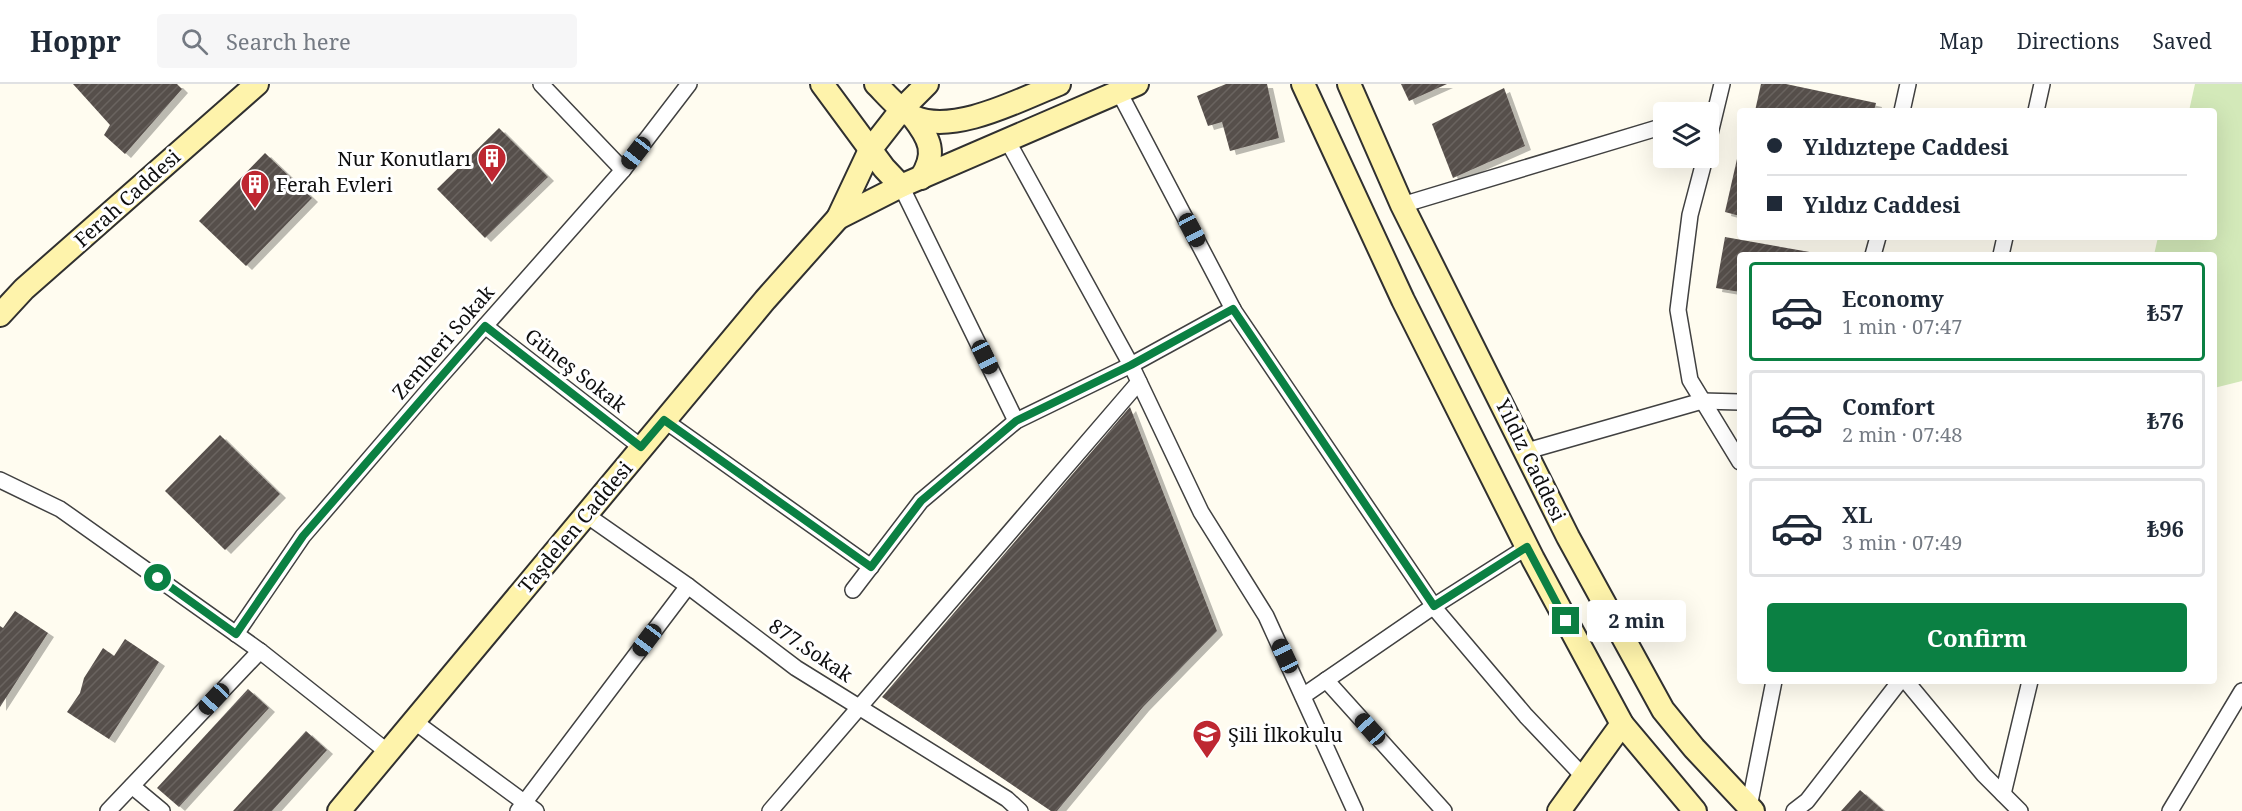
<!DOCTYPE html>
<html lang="en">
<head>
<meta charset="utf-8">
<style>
  body { margin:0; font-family:"Noto Serif",serif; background:#f6f6f7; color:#1f2937; height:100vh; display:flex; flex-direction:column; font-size:22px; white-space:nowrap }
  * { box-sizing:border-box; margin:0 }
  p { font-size:20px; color:#747a83 }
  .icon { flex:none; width:33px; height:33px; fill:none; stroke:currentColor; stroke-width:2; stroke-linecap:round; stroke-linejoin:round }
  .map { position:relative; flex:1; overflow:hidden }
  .details { position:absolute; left:1737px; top:168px; width:480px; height:432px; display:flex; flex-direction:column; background:#fff; border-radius:6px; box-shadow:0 6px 24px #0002 }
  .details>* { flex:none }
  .hud { position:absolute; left:1737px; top:24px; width:480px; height:132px; border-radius:6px; box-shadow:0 6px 24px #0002; display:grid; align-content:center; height:132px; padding:0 30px; background:#fff }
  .tools { position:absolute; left:1653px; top:18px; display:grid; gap:12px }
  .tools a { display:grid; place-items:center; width:66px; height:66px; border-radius:6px; background:#fff; box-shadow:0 6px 24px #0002; font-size:30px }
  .end { position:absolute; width:27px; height:27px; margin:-14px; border:8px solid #0b8043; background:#fff; box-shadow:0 0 0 3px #fff }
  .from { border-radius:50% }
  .bubble { position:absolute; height:42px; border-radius:6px; background:#fff; box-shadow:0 6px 24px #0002; font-size:20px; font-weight:700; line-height:42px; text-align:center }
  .car { position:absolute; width:18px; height:36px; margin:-18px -9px; border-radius:8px; box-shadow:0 0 4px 2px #0007; background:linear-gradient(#222 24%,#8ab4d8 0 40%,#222 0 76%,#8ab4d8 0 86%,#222 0) }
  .hud b { display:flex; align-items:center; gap:21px; height:57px; font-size:22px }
  .hud b+b { border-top:2px solid #e0e1e3 }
  .hud i { width:15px; height:15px; background:#1f2937 }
  ul { padding:10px 0 0; list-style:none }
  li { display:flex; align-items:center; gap:18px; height:99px; margin:0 12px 9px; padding:0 18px; border:3px solid #e0e1e3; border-radius:6px }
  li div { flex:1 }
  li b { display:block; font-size:22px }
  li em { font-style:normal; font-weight:700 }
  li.current { border-color:#0b8043 }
  li>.icon { width:54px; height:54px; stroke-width:1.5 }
  .primary-button { display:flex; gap:12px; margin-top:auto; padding:12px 30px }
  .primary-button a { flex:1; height:69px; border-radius:6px; background:#0b8043; color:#fff; font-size:24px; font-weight:700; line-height:69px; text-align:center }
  header { display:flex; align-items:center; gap:36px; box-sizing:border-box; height:84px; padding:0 30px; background:#fff; border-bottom:2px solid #e0e1e3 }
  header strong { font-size:28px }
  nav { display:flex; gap:33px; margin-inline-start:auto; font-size:21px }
  .search { width:420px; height:54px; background:#f6f6f7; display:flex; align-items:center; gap:15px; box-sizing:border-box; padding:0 21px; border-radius:6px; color:#747a83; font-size:22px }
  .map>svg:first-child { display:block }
  .green { fill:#d3e9b9 }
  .building { fill:url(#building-hatch); filter:url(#shadow) }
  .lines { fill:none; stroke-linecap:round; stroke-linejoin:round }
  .street-casing { stroke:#414141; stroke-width:18 }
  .secondary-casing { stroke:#303030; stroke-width:26 }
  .street { stroke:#fff; stroke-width:15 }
  .secondary { stroke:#fef3ab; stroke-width:22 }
  .route { stroke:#0b8043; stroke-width:8 }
  .labels { text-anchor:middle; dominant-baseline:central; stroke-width:6; stroke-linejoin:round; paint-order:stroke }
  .poi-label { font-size:20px; fill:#0e0e0e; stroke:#fff; text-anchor:start }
  .street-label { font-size:20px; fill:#0e0e0e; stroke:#fff }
</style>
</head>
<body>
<header>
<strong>Hoppr</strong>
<div class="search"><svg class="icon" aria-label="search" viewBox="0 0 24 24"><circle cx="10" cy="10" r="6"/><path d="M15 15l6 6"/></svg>Search here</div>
<nav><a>Map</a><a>Directions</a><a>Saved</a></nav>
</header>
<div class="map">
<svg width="2242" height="727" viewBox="0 0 2242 727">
  <defs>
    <pattern id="building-hatch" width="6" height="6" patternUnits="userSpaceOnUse" patternTransform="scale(1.5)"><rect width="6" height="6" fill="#574f4b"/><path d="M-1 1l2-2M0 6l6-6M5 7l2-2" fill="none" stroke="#6a6461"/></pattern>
    <filter id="shadow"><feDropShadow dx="6" dy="4" stdDeviation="0" flood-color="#0004"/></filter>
  </defs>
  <rect width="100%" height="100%" fill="#fffcf0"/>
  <!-- green -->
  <path class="green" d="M2195 0H2242V297L2214 304V171H2154L2158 153H2214V27H2189Z"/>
  <!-- building -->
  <g class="building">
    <path d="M73 0H177L182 5 125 70 104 51 110 41Z"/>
    <path d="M1226 0H1267L1279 54 1230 67 1222 38 1208 42 1197 12Z"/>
    <path d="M1401 0H1447L1409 17Z"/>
    <path d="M1761 0H1786L1876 19 1874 27H1755Z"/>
    <path d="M1504 4 1525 62 1453 94 1432 40Z"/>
    <path d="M499 44 548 93 485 154 437 105Z"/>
    <path d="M265 69 312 114 246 182 199 137Z"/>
    <path d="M1737 75 1740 76V132L1725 128Z"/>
    <path d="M1725 153 1821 170V171H1740V208L1716 204Z"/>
    <path d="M1130 323 1217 547 1143 623 1057 727H1051L882 613Z"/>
    <path d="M220 351 280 410 225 466 165 407Z"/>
    <path d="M15 527 48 549 0 623V542L3 544Z"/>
    <path d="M125 555 159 578 109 655 67 628 80 609 84 594 103 564 114 572Z"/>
    <path d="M248 605 269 624 179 723 157 704Z"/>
    <path d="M306 647 327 666 272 727H233Z"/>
    <path d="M1860 706 1884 727H1841Z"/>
  </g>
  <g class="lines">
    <!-- street casing -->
    <g class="street-casing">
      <g id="street">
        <path d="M541 0 623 86"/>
        <path d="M1119 8 1234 227 1437 527 1526 632 1584 693"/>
        <path d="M1902 27 1908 0"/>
        <path d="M2036 27 2042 0"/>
        <path d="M1007 56 1131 281 1201 428 1266 532 1355 727"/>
        <path d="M1708 58 1722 0"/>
        <path d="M1705 74 1690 131 1678 226 1690 296 1740 378"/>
        <path d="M901 102 1016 337"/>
        <path d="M1402 121 1664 42"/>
        <path d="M1873 171 1878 153"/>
        <path d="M2001 171 2005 153"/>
        <path d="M485 242 641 363"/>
        <path d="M664 336 871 483"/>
        <path d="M1527 367 1702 317 1740 318"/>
        <path d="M0 396 60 425 260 567 389 669"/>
        <path d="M585 430 688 502 796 584 1007 715 1020 727"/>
        <path d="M853 506 921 417 1016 337 1131 281 1233 225"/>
        <path d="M236 550 303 452 432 302 623 86 689 0"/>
        <path d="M1326 596 1444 727"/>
        <path d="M1906 597 1984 691 2020 727"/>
        <path d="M1303 612 1434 522 1527 463"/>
        <path d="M415 638 536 727"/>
        <path d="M132 702 162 727"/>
        <path d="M2003 710 2030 597"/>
        <path d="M1749 723 1774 597"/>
        <path d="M108 727 260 567"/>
        <path d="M518 727 688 502"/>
        <path d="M770 727 1139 298"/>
        <path d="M1794 727 1807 717 1900 597"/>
        <path d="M2170 727 2242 607"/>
      </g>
    </g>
    <!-- secondary casing -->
    <g class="secondary-casing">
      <g id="secondary">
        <path d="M822 0 884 84 901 102"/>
        <path d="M876 0C887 11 900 27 914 33 954 51 1021 15 1059 0"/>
        <path d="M927 0 902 25 870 66 838 134 901 102 1137 0"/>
        <path d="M1303 0 1403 216 1533 475 1622 640 1695 727"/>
        <path d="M1349 0 1402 121 1568 453 1663 626 1694 664 1753 727"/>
        <path d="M913 33C930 55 937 69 921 94"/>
        <path d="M0 231 24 205 257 0"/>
        <path d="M339 727 765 216 838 134"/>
        <path d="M1559 727 1622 640"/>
      </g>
    </g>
    <!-- street -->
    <use href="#street" class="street"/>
    <!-- secondary -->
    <use href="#secondary" class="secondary"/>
  </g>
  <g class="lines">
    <!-- route -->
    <path class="route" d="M158 494 236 550 303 452 485 242 641 363 664 336 871 483 921 417 1016 337 1131 281 1233 225 1434 522 1527 463 1566 537"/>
  </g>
  <!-- icons -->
  <defs>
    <g id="building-pin" transform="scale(1.5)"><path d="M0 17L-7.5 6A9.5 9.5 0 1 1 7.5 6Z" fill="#be2731" stroke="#fff"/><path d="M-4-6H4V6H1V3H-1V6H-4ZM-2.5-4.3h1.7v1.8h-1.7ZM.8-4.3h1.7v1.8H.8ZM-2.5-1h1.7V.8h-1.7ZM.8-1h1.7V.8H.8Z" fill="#fff"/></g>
    <g id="school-pin" transform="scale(1.5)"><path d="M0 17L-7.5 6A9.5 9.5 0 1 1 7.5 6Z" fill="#be2731" stroke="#fff"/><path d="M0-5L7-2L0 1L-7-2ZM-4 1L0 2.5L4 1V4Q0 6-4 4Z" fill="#fff"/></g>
  </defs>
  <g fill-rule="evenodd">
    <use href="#building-pin" x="492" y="74"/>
    <use href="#building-pin" x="255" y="100"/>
    <use href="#school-pin" x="1207" y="650"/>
  </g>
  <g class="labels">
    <!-- poi labels -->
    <g class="poi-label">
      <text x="471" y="74" text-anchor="end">Nur Konutları</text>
      <text x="276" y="100">Ferah Evleri</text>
      <text x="1228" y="650">Şili İlkokulu</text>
    </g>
    <!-- street labels -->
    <g class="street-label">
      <text transform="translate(127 114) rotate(-42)">Ferah Caddesi</text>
      <text transform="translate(443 258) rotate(-49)">Zemheri Sokak</text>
      <text transform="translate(576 286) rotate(38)">Güneş Sokak</text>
      <text transform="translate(1531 376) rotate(64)">Yıldız Caddesi</text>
      <text transform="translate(575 443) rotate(-50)">Taşdelen Caddesi</text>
      <text transform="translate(811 566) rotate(34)">877.Sokak</text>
    </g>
  </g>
</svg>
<div class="tools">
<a><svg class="icon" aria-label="layers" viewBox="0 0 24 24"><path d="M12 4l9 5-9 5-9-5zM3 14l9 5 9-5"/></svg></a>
</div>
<i class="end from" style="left:158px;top:494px"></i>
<i class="end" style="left:1566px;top:537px"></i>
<div class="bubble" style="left:1587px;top:516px;width:99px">2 min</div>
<i class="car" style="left:636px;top:69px;rotate:218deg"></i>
<i class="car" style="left:1192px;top:146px;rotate:152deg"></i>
<i class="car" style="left:985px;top:273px;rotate:154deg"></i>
<i class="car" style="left:647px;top:556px;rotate:217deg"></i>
<i class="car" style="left:1285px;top:572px;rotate:335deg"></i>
<i class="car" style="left:214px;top:615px;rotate:223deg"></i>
<i class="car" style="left:1370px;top:645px;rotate:318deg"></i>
<div class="hud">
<b><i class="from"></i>Yıldıztepe Caddesi</b>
<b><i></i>Yıldız Caddesi</b>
</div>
<section class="details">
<ul>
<li class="current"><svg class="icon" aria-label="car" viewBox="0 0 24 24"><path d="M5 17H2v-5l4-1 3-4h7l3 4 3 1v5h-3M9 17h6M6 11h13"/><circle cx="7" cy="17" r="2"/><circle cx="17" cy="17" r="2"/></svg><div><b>Economy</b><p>1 min · 07:47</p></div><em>₺57</em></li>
<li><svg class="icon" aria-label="car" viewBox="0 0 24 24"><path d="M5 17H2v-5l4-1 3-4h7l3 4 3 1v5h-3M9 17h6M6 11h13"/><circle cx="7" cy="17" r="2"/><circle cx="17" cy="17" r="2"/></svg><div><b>Comfort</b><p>2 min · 07:48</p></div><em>₺76</em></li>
<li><svg class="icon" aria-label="car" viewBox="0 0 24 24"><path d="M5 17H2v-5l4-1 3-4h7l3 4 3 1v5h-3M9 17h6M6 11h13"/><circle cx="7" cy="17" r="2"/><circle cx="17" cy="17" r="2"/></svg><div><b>XL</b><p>3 min · 07:49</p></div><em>₺96</em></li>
</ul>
<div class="primary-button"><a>Confirm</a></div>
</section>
</div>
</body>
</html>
